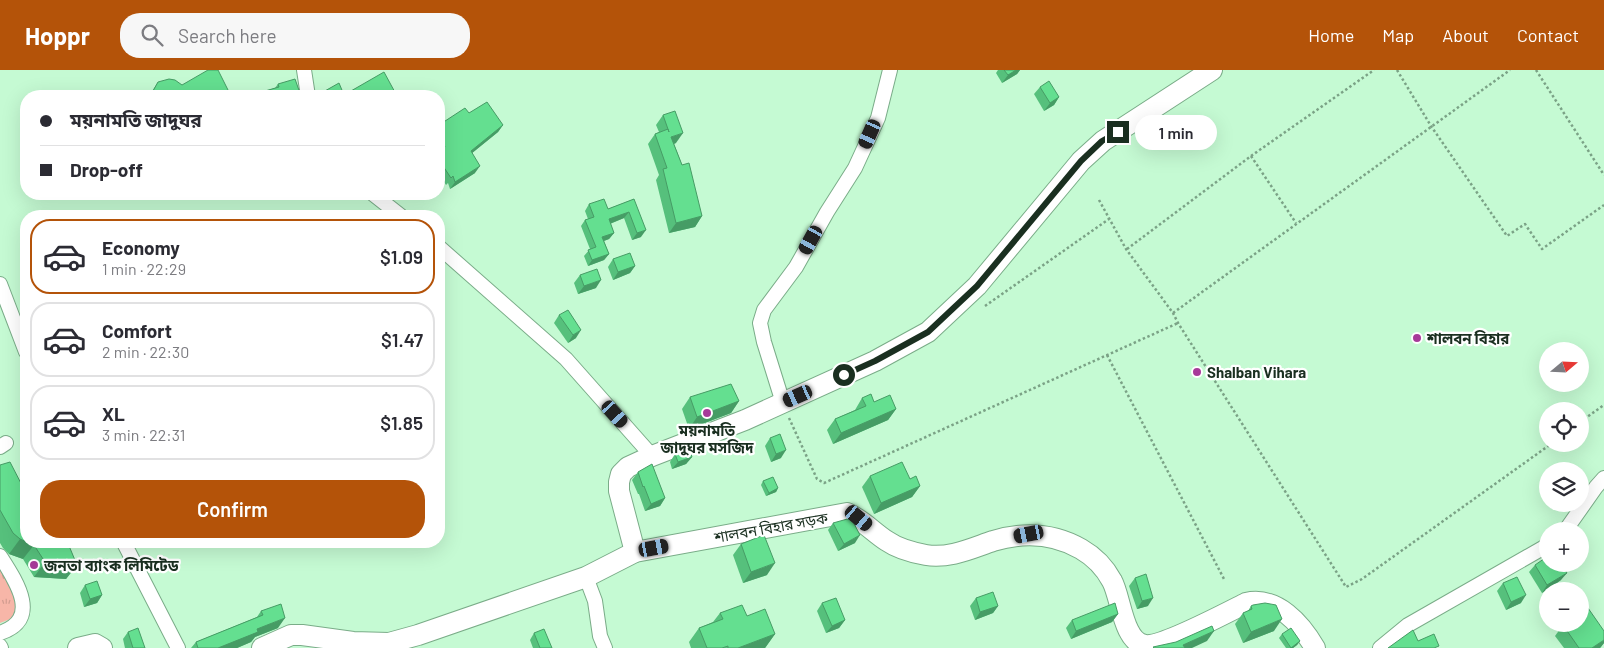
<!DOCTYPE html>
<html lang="en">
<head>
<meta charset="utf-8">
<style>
  body { margin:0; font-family:Barlow,"Noto Sans Bengali",sans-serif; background:#f7f7f7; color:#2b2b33; height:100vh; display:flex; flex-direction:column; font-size:19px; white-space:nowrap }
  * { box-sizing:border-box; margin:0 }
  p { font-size:16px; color:#7c7c81 }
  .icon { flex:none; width:28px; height:28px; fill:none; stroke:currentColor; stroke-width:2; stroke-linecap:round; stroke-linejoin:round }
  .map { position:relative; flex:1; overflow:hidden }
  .drawer { position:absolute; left:20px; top:140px; width:425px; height:338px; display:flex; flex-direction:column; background:#fff; border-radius:20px; box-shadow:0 5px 20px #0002 }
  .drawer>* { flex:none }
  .hud { position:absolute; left:20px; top:20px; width:425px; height:110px; border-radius:20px; box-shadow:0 5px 20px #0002; display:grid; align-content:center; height:110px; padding:0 20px; background:#fff }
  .needle { width:32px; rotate:71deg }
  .tools { position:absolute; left:1539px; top:272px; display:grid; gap:10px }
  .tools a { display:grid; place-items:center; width:50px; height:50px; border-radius:50%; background:#fff; box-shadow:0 5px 20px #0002; font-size:25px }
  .end { position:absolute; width:22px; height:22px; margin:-11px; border:6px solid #1a2f20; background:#fff; box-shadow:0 0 0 2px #fff }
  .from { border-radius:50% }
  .bubble { position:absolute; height:35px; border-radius:18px; background:#fff; box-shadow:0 5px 20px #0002; font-size:16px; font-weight:600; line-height:35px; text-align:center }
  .car { position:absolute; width:15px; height:30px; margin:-15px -8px; border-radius:6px; box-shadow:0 0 4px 1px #0007; background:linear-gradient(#222 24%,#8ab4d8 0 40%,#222 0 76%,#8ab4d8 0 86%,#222 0) }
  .hud b { display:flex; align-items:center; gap:18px; height:48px; font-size:19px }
  .hud b+b { border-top:1px solid #e1e1e2 }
  .hud i { width:12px; height:12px; background:#2b2b33 }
  ul { padding:9px 0 0; list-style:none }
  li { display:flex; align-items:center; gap:15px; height:75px; margin:0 10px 8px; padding:0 10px; border:2px solid #e1e1e2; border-radius:20px }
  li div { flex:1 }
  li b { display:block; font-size:19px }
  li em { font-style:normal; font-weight:600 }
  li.selected { border-color:#b45309 }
  li>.icon { width:45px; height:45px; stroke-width:1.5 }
  .cta { display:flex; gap:10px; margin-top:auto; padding:10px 20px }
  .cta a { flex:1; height:58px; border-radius:20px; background:#b45309; color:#fff; font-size:20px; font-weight:600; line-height:58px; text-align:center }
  header { display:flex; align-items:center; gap:30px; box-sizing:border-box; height:70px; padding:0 25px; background:#b45309; color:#fff }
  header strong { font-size:24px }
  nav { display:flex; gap:28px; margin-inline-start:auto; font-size:18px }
  .search { width:350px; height:45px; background:#f7f7f7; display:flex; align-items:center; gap:12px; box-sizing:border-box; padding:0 18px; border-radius:20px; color:#7c7c81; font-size:19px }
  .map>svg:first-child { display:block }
  .grass { fill:url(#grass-tufts) }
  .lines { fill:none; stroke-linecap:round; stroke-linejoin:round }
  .minor-casing { stroke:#7aac88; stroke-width:16 }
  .secondary-casing { stroke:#7aac88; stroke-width:22 }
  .path { stroke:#7ba286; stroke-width:2.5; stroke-dasharray:2.5 2.5; stroke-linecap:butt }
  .minor { stroke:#fff; stroke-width:14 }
  .secondary { stroke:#fff; stroke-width:20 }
  .wall { fill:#56c07c }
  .shaded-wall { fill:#469c65 }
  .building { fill:#64df90; stroke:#469c65 }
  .route { stroke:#1a2f20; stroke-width:6 }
  .poi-dot { fill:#a73a99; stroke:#fff; stroke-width:2 }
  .labels { text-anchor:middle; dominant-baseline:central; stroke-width:4.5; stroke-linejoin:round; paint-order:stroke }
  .poi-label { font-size:15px; font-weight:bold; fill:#1a2f20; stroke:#fff; text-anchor:start }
  .street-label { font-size:15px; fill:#1a2f20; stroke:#fff }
</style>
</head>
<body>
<header>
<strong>Hoppr</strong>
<div class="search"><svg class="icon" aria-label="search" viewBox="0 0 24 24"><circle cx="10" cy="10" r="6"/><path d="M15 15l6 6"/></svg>Search here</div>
<nav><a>Home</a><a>Map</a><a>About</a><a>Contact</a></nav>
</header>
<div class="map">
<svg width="1604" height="578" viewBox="0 0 1604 578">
  <defs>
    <pattern id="grass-tufts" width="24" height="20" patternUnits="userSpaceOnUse" patternTransform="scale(1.25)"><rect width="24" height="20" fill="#f7b6a8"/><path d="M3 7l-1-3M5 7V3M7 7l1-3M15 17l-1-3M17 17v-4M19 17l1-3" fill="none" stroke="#d39d90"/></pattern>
  </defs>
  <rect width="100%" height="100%" fill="#c5fad3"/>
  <!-- grass -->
  <path class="grass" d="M0 491 15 521 17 541 13 548 0 553Z"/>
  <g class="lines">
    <!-- minor casing -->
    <g class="minor-casing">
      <g id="minor">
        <path d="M304 0 308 26"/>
        <path d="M373 124 401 146"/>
        <path d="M439 177 566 289 652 386"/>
        <path d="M0 214 26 282"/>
        <path d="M783 333 764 272 760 253 764 240 796 197 827 142 855 98 878 48 890 0"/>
        <path d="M0 377 6 373"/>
        <path d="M1565 461 1596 417 1604 408"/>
        <path d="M123 471 178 578"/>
        <path d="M0 486C16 511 42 549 0 563"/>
        <path d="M586 507 595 531 600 566 605 578"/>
        <path d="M0 576 1 578"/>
        <path d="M1380 578 1408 555 1548 475"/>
      </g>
    </g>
    <!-- secondary casing -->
    <g class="secondary-casing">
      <g id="secondary">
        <path d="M635 482 619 421V412L621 404 628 397 652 386 745 350 875 291 928 262 977 216 1081 91 1103 71 1212 0"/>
        <path d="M78 578 95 574 102 578"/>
        <path d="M262 578 291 565H302L353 572 389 573 418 565 586 507 635 482 847 443C863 450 873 462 887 471 897 478 915 483 926 485 949 489 972 478 993 471 1023 462 1053 463 1081 479 1095 487 1104 496 1112 511 1121 527 1123 572 1145 575 1162 577 1228 542 1246 533 1277 526 1301 554 1315 578"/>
      </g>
    </g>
    <!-- path -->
    <g class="path">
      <path d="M1397 0 1431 56 1507 166 1525 154 1542 179 1604 135"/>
      <path d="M1536 0 1604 105"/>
      <path d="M1251 86 1296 153"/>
      <path d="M1099 130 1126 179 1173 243 1178 253 1346 517 1362 509 1551 374"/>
      <path d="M1127 179 1251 86 1374 0"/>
      <path d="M985 236 1109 149"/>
      <path d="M1173 243 1510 0"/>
      <path d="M1107 285 1224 509"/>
      <path d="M789 348 817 409 824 413 1178 253"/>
      <path d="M1580 352 1604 335"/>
    </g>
    <!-- minor -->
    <use href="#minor" class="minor"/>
    <!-- secondary -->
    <use href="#secondary" class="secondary"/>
  </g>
  <!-- wall -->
  <g class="wall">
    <path d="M998 0H1020L1017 4 1002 13 996 3Z"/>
    <path d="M158 12 182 15 231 26H149Z"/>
    <path d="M278 14 301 26H262L265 21 275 18Z"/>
    <path d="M1040 17 1059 27 1054 35 1044 41 1034 24Z"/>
    <path d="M469 43 503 55 498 62 472 83 475 103 450 119 448 113 446 115 439 104V55Z"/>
    <path d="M663 45 676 73 674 74 702 146 695 157 669 163 656 110 659 105 648 74 655 64 659 62 656 55Z"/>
    <path d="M634 129 641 167 632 170 624 148 610 154 614 163 609 169 604 171 609 184 604 190 588 196 584 186 590 179 581 156 585 150 588 149 585 141 589 134 608 139Z"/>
    <path d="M613 189 635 196 630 203 613 210 608 197Z"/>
    <path d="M580 205 596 218 578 224 574 213Z"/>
    <path d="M559 245 576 268 568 273 554 253Z"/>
    <path d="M690 327 739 331 731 343 689 359 682 339Z"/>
    <path d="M862 328 896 339 888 350 833 374 827 360 835 349 855 340Z"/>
    <path d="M770 368 781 388 771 392 765 376Z"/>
    <path d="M675 384 692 387 686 394 672 399 670 392Z"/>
    <path d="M0 395 26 471 77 495 66 509 34 507 23 489 9 484 3 478 0 473Z"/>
    <path d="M638 402 665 428 660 436 645 441 639 424H638L632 410Z"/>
    <path d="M870 406 910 409 920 416 912 427 874 444 862 417Z"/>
    <path d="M763 411 778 418 776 422 766 426 761 415Z"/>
    <path d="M833 453 855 473 838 481 828 460Z"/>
    <path d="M741 474 767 505 743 513 733 485Z"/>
    <path d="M1535 495 1561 510 1542 523 1529 502Z"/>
    <path d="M1135 508 1148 536 1137 539 1129 516Z"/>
    <path d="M1503 513 1521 533 1506 540 1497 521Z"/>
    <path d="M85 515 102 525 97 533 84 537 80 523Z"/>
    <path d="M976 528 998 536 993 543 975 550 970 536Z"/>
    <path d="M822 533 845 550 839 558 826 563 817 541Z"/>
    <path d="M1251 536 1274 561 1243 573 1235 554 1243 543 1248 541Z"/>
    <path d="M261 541 278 558 255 567 251 572 237 578H191L196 572 257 547Z"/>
    <path d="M720 543 747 546 775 564 765 578H691L689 572 699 558 713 552Z"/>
    <path d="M1118 544 1112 552 1071 569 1066 558 1072 550Z"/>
    <path d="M1563 555 1604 573 1600 578H1564L1555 566Z"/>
    <path d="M128 562 145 578H125L123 569Z"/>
    <path d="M534 563 552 578H533L530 570Z"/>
    <path d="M1282 564 1300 571 1297 575 1293 578H1286L1279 568Z"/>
  </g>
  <!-- shaded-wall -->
  <g class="shaded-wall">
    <path d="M1016 0H1020L1017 4 1002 13 1008 5Z"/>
    <path d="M1059 27 1054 35 1044 41 1050 33Z"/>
    <path d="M503 55 498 62 466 88 471 81Z"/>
    <path d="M683 63 676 73 664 77 671 67Z"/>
    <path d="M480 96 475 103 450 119 455 112Z"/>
    <path d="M629 142 624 148 604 156 609 149Z"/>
    <path d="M702 146 695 157 669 163 676 153Z"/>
    <path d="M646 160 641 167 632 170 637 163Z"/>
    <path d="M614 163 609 169 598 173 602 167Z"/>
    <path d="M609 184 604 190 588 196 592 190Z"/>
    <path d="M635 196 630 203 613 210 618 202Z"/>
    <path d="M601 210 596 218 578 224 584 216Z"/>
    <path d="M581 260 576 268 568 273 573 265Z"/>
    <path d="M739 331 731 343 689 359 697 347Z"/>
    <path d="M896 339 888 350 833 374 841 363Z"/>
    <path d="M786 380 781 388 771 392 776 384Z"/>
    <path d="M692 387 686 394 672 399 678 392Z"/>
    <path d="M920 416 912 427 874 444 881 433Z"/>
    <path d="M778 418 776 422 766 426 769 423Z"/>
    <path d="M665 428 660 436 645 441 651 434Z"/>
    <path d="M860 465 855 473 838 481 844 474Z"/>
    <path d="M20 469 34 475 23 489 9 484Z"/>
    <path d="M45 492 77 495 66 509 34 507Z"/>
    <path d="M775 493 767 505 743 513 751 502Z"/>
    <path d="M1567 503 1561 510 1542 523 1547 515Z"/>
    <path d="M102 525 97 533 84 537 90 529Z"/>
    <path d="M1526 525 1521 533 1506 540 1511 532Z"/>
    <path d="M1153 528 1148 536 1137 539 1142 531Z"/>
    <path d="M998 536 993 543 975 550 980 542Z"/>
    <path d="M1118 544 1112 552 1071 569 1076 561Z"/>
    <path d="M285 548 278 558 255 567 251 572 237 578H218L257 559Z"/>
    <path d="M1282 549 1274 561 1243 573 1251 562Z"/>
    <path d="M845 550 839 558 826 563 832 556Z"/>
    <path d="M1214 561 1207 571 1192 578H1181L1183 575Z"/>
    <path d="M775 564 765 578H738Z"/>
    <path d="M1604 570V573L1600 578H1592Z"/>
    <path d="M1300 571 1297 575 1293 578H1290Z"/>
  </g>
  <!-- building -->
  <g class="building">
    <path d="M208 0H218L231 26H153V21L158 12 169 9 175 10 182 15Z"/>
    <path d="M1004 0H1016L1008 5Z"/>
    <path d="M384 2 397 26H316L339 13 344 25Z"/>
    <path d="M295 9 301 26H267L265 21 279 17 278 14Z"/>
    <path d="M1049 11 1059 27 1050 33 1040 17Z"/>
    <path d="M487 32 503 55 471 81 480 96 455 112 453 106 451 108 443 96 439 98V81L445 77 439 66V55L465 38 469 43Z"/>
    <path d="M675 41 683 63 671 67 682 95 689 93 702 146 676 153 663 99 667 98 655 64 668 59 669 62 663 45Z"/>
    <path d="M604 129 608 139 634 129 646 160 637 163 629 142 609 149 614 163 602 167 609 184 592 190 588 180 596 177 585 150 594 147 589 134Z"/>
    <path d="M630 183 635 196 618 202 613 189Z"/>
    <path d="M597 199 601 210 584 216 580 205Z"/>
    <path d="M568 240 581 260 573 265 559 245Z"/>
    <path d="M731 314 739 331 697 347 690 327Z"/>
    <path d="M871 324 874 332 890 325 896 339 841 363 835 349 866 336 862 328Z"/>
    <path d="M780 364 786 380 776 384 770 368Z"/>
    <path d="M689 379 692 387 678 392 675 384Z"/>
    <path d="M10 392 26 423V471H67L77 495 45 492 34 475 20 469 13 463 0 440V395Z"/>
    <path d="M902 392 910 409 916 406 920 416 881 433 870 406Z"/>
    <path d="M652 394 665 428 651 434 644 416 643 417 638 402Z"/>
    <path d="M773 407 778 418 769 423 763 411Z"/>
    <path d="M851 448 860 465 844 474 833 453Z"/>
    <path d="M764 465 775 493 751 502 741 474Z"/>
    <path d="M1548 486V494H1561L1567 503 1547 515 1535 495Z"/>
    <path d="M1146 504 1153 528 1142 531 1135 508Z"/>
    <path d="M1517 507 1526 525 1511 532 1503 513Z"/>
    <path d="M97 511 102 525 90 529 85 515Z"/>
    <path d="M993 522 998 536 980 542 976 528Z"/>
    <path d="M836 528 845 550 832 556 822 533Z"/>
    <path d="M1115 533 1118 544 1076 561 1072 550Z"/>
    <path d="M1265 533 1276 535 1282 549 1251 562 1243 543 1252 539 1251 536 1253 535Z"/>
    <path d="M281 534 285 548 257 559 258 562 218 578H198L196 572 263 545 261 541Z"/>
    <path d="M742 535 747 546 765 539 775 564 738 578H728V576L722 578H707L699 558 723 549 720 543Z"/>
    <path d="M1588 538 1604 561V570L1592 578H1579L1563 555 1565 554H1580V543Z"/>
    <path d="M1212 556 1214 561 1183 575 1185 578H1154L1153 577 1176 572Z"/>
    <path d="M138 558 145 578H133L128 562Z"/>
    <path d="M1291 558 1300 571 1291 578 1282 564Z"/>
    <path d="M544 559 552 578H540L534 563Z"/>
    <path d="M1413 560 1418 571 1434 564 1439 576 1434 578H1388Z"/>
  </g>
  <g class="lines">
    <!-- route -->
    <path class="route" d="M844 305 875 291 928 262 977 216 1081 91 1102 71 1118 62"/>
  </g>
  <!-- markers -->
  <g class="poi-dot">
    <circle cx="1417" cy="268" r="5"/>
    <circle cx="1197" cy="302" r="5"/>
    <circle cx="707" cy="343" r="5"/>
    <circle cx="34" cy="495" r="5"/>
  </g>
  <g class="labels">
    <!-- poi labels -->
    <g class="poi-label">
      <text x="1427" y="268">শালবন বিহার</text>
      <text x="1207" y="302">Shalban Vihara</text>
      <text x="707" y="360" text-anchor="middle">ময়নামতি<tspan x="707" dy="17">জাদুঘর মসজিদ</tspan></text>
      <text x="44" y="495">জনতা ব্যাংক লিমিটেড</text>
    </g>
    <!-- street labels -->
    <g class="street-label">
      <text transform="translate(771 457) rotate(-10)">শালবন বিহার সড়ক</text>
    </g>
  </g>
</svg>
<div class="tools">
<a><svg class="needle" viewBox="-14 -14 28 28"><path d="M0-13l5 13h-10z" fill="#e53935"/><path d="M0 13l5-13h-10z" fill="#7c7c81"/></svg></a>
<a><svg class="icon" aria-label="locate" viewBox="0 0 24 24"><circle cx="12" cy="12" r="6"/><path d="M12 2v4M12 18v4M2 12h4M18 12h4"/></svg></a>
<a><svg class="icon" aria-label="layers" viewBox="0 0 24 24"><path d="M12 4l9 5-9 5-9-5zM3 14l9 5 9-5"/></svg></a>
<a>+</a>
<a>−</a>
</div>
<i class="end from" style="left:844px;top:305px"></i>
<i class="end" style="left:1118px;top:62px"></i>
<div class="bubble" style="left:1135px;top:45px;width:82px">1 min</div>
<i class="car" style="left:870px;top:64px;rotate:204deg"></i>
<i class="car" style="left:811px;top:170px;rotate:209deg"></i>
<i class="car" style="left:798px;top:326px;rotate:246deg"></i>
<i class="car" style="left:615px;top:344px;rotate:138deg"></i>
<i class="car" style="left:859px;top:448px;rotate:130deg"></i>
<i class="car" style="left:1029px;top:464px;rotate:259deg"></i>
<i class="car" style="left:654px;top:478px;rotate:80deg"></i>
<div class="hud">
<b><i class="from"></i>ময়নামতি জাদুঘর</b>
<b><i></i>Drop-off</b>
</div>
<section class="drawer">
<ul>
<li class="selected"><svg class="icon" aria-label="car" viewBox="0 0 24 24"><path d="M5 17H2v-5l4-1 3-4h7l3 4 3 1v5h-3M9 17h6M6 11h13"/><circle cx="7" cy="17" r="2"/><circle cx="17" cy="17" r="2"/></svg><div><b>Economy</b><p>1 min · 22:29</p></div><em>$1.09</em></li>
<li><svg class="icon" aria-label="car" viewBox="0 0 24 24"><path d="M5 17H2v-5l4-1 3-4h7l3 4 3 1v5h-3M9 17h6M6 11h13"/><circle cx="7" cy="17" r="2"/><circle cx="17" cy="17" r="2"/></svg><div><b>Comfort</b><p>2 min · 22:30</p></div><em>$1.47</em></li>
<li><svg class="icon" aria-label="car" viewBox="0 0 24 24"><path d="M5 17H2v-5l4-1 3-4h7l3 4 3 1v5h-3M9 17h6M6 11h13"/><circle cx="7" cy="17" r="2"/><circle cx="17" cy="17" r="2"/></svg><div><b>XL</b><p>3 min · 22:31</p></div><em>$1.85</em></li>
</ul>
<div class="cta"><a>Confirm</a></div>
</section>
</div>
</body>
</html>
